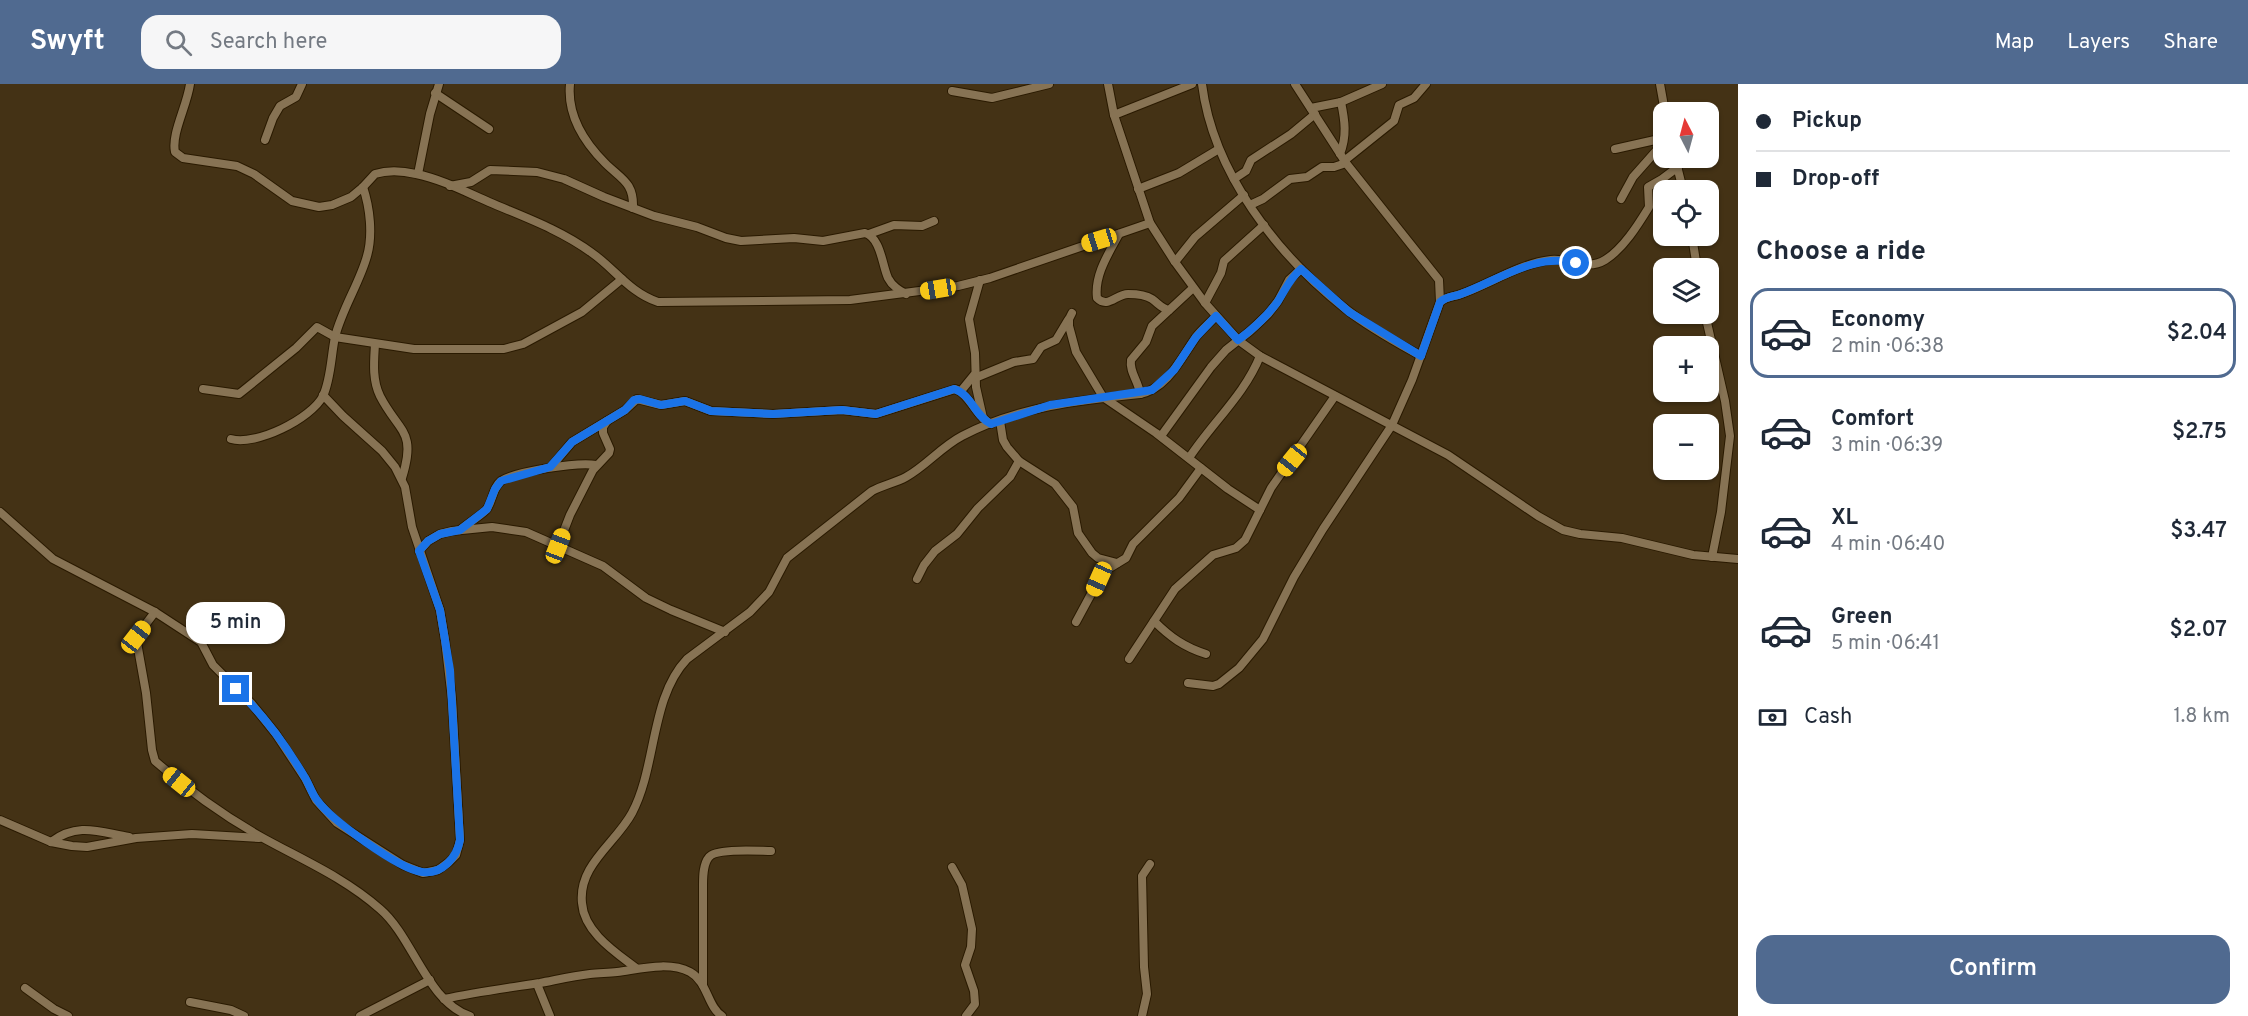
<!DOCTYPE html>
<html lang="en">
<head>
<meta charset="utf-8">
<style>
  body { margin:0; font-family:Overpass,sans-serif; background:#f6f6f7; color:#1f2937; height:100vh; display:flex; flex-direction:column; font-size:22px; white-space:nowrap }
  * { box-sizing:border-box; margin:0 }
  p { font-size:20px; color:#747a83 }
  .icon { flex:none; width:33px; height:33px; fill:none; stroke:currentColor; stroke-width:2; stroke-linecap:round; stroke-linejoin:round }
  .map { position:relative; flex:1; overflow:hidden }
  .side { display:flex; flex-direction:column; background:#fff; width:510px }
  .side>* { flex:none }
  .banner { display:grid; align-content:center; height:132px; padding:0 18px; background:#fff }
  .needle { width:39px; rotate:354deg }
  .controls { position:absolute; left:1653px; top:18px; display:grid; gap:12px }
  .controls a { display:grid; place-items:center; width:66px; height:66px; border-radius:12px; background:#fff; box-shadow:0 2px 4px #0004; font-size:30px }
  .end { position:absolute; width:27px; height:27px; margin:-14px; border:8px solid #1a73e8; background:#fff; box-shadow:0 0 0 3px #fff }
  .from { border-radius:50% }
  .bubble { position:absolute; height:42px; border-radius:18px; background:#fff; box-shadow:0 2px 4px #0004; font-size:20px; font-weight:600; line-height:42px; text-align:center }
  .car { position:absolute; width:18px; height:36px; margin:-18px -9px; border-radius:8px; box-shadow:0 0 4px 2px #0007; background:linear-gradient(#f5c518 24%,#345 0 40%,#f5c518 0 76%,#345 0 86%,#f5c518 0) }
  .banner b { display:flex; align-items:center; gap:21px; height:57px; font-size:22px }
  .banner b+b { border-top:2px solid #e0e1e3 }
  .banner i { width:15px; height:15px; background:#1f2937 }
  ul { padding:0; list-style:none }
  li { display:flex; align-items:center; gap:18px; height:90px; margin:0 12px 9px; padding:0 6px; border:3px solid transparent; border-radius:18px }
  li div { flex:1 }
  li b { display:block; font-size:22px }
  li em { font-style:normal; font-weight:600 }
  li.on { border-color:#506a90 }
  li>.icon { width:54px; height:54px; stroke-width:1.5 }
  h2 { padding:0 18px; font-size:27px; line-height:72px }
  .pay { display:flex; align-items:center; gap:15px; height:66px; padding:0 18px; font-size:22px }
  .pay p { margin-inline-start:auto }
  .button { display:flex; gap:12px; margin-top:auto; padding:12px 18px }
  .button a { flex:1; height:69px; border-radius:18px; background:#506a90; color:#fff; font-size:24px; font-weight:600; line-height:69px; text-align:center }
  header { display:flex; align-items:center; gap:36px; box-sizing:border-box; height:84px; padding:0 30px; background:#506a90; color:#fff }
  header strong { font-size:28px }
  nav { display:flex; gap:33px; margin-inline-start:auto; font-size:21px }
  .search { width:420px; height:54px; background:#f6f6f7; display:flex; align-items:center; gap:15px; box-sizing:border-box; padding:0 21px; border-radius:18px; color:#747a83; font-size:22px }
  main { display:flex; flex:1; min-height:0 }
  .map>svg:first-child { display:block }
  .lines { fill:none; stroke-linecap:round; stroke-linejoin:round }
  .minor-casing { stroke:#2a1a00; stroke-width:10 }
  .minor { stroke:#877354; stroke-width:8 }
  .route { stroke:#1a73e8; stroke-width:8 }
</style>
</head>
<body>
<header>
<strong>Swyft</strong>
<div class="search"><svg class="icon" aria-label="search" viewBox="0 0 24 24"><circle cx="10" cy="10" r="6"/><path d="M15 15l6 6"/></svg>Search here</div>
<nav><a>Map</a><a>Layers</a><a>Share</a></nav>
</header>
<main>
<div class="map">
<svg width="1738" height="932" viewBox="0 0 1738 932">
  <rect width="100%" height="100%" fill="#443215"/>
  <g class="lines">
    <!-- minor casing -->
    <g class="minor-casing">
      <g id="minor">
        <path d="M190 0C187 22 171 50 175 68L183 74 237 82 254 90 292 117 319 123 332 121 351 113 363 103 375 90C388 86 403 87 416 90 441 95 466 108 489 118 524 133 561 146 592 169 615 185 630 209 658 218L850 216 958 202 990 194 1150 139"/>
        <path d="M570 0C567 31 584 58 605 79 621 95 634 98 633 124"/>
        <path d="M1108 0 1114 31 1150 139 1175 178 1205 219 1238 256 1260 272 1448 371 1538 432 1563 446 1580 450 1622 454 1693 471 1738 475"/>
        <path d="M1202 0C1213 89 1278 172 1347 226 1370 244 1396 258 1421 272"/>
        <path d="M1660 0 1665 28"/>
        <path d="M952 7 992 14 1049 0"/>
        <path d="M435 9 489 45"/>
        <path d="M1311 24 1341 18 1382 0"/>
        <path d="M1114 31 1192 0"/>
        <path d="M265 56 273 34 280 22 296 13 302 0"/>
        <path d="M1615 65 1664 54"/>
        <path d="M1340 70C1347 52 1345 37 1341 18"/>
        <path d="M1675 74 1683 106"/>
        <path d="M1344 77 1394 37 1399 21 1414 14 1426 0"/>
        <path d="M418 90 430 30 439 0"/>
        <path d="M1234 95 1246 87 1251 76 1291 50 1315 30"/>
        <path d="M450 102 471 98 490 86 537 88 564 95 604 113 654 132 697 143 726 154 741 157 794 154 823 157 865 149C881 154 882 181 888 194 892 202 899 206 906 210"/>
        <path d="M1138 105 1179 89 1219 65"/>
        <path d="M1621 115 1633 93 1664 58"/>
        <path d="M1250 121 1263 115 1290 95 1307 93 1322 83H1334L1346 79"/>
        <path d="M869 150 894 141 922 142 934 137"/>
        <path d="M1119 150C1109 169 1094 191 1097 214 1108 225 1116 210 1128 210 1136 210 1146 211 1152 215 1159 220 1161 224 1169 226"/>
        <path d="M1692 152 1697 184"/>
        <path d="M1175 178 1195 153 1244 111"/>
        <path d="M980 196 969 235 975 269 976 303 983 334"/>
        <path d="M1440 218C1447 212 1453 213 1461 210 1492 199 1518 180 1551 176 1570 174 1587 187 1605 176 1623 165 1638 141 1649 123L1648 103 1662 95 1678 83"/>
        <path d="M1205 219 1221 189 1224 177 1264 141"/>
        <path d="M1072 229 1069 235V242L1076 268 1103 313 1156 349 1228 405 1260 426"/>
        <path d="M1705 230 1725 317 1730 352 1721 428 1712 473"/>
        <path d="M375 260C374 277 372 296 380 312 399 349 417 346 402 394"/>
        <path d="M975 294 1014 278 1033 275 1041 263 1056 256 1068 236"/>
        <path d="M203 305 239 310 296 264 317 243 335 253 414 265H504L523 260 582 228 622 195"/>
        <path d="M961 307 974 291"/>
        <path d="M1140 310C1139 298 1129 288 1131 276L1146 258 1152 242 1193 204"/>
        <path d="M1000 337 1003 356 1007 363 1019 377 1055 400 1073 423 1078 449 1092 469 1098 474 1117 479"/>
        <path d="M1161 352 1211 283 1226 266 1250 247 1268 230 1278 217 1289 196 1301 185"/>
        <path d="M231 355C256 362 311 335 323 312 331 295 331 272 335 253 342 225 360 198 367 172 373 151 370 124 363 103"/>
        <path d="M1189 374C1212 339 1245 310 1260 272"/>
        <path d="M551 383 572 358 625 326 637 315 661 321 685 317 711 327 773 330 842 326 876 330 955 305C970 310 975 332 991 340"/>
        <path d="M0 428 53 475 155 528 201 558 213 581 251 619 276 650 305 694 316 716 337 739 403 781 423 789 438 786 449 778 456 771 460 756 452 615 445 556 440 526 412 443 405 403 395 383 382 367 343 332 323 311"/>
        <path d="M460 446C468 439 479 433 486 426 493 418 492 404 501 397 516 387 578 378 596 381"/>
        <path d="M558 462 570 431 593 386 609 369 610 365 603 349V343L607 337"/>
        <path d="M419 467 428 457 440 450 452 447 492 443 526 448 603 482 646 514 671 526 725 548"/>
        <path d="M917 495 924 481 935 467 957 450 978 424 1010 393 1019 377"/>
        <path d="M155 528 136 553 146 609 152 666 155 677C189 707 224 732 263 754 303 776 345 794 380 825 413 853 427 918 470 932"/>
        <path d="M1154 537C1170 553 1184 563 1206 570"/>
        <path d="M1076 538 1103 488 1126 474 1133 460 1179 414 1201 384"/>
        <path d="M1129 575 1175 505 1213 471 1236 464 1245 456 1271 404 1335 312"/>
        <path d="M1188 599 1213 602 1219 600 1239 584 1263 555 1294 493 1323 445 1392 341 1412 296 1440 218 1439 196 1346 79 1295 0"/>
        <path d="M0 736 51 758 72 762 87 763 136 754 192 750 259 754"/>
        <path d="M51 758C78 738 99 748 129 753"/>
        <path d="M952 783 962 801 972 845 971 863 965 881 974 907 975 920 966 932"/>
        <path d="M636 884C615 868 584 848 582 819 578 781 616 759 632 729 657 682 650 614 687 575L750 528 769 508 787 474 872 407C883 401 895 399 906 393 926 382 941 363 962 352 1017 323 1079 316 1140 310 1168 304 1181 274 1196 253 1202 245 1210 239 1216 232"/>
        <path d="M537 900 550 932"/>
        <path d="M703 901V801C703 793 703 780 709 773 716 764 759 767 771 767"/>
        <path d="M25 904 54 925 68 932"/>
        <path d="M444 915C476 908 507 904 540 899 556 896 573 892 590 890 599 889 608 889 617 888 640 885 669 877 690 888 708 898 707 922 722 932"/>
        <path d="M190 918 231 926 244 932"/>
        <path d="M360 932 430 896"/>
        <path d="M1142 932 1147 910 1144 883 1142 792 1150 780"/>
      </g>
    </g>
    <!-- minor -->
    <use href="#minor" class="minor"/>
  </g>
  <g class="lines">
    <!-- route -->
    <path class="route" d="M236 605C263 630 285 660 304 692 309 699 311 709 317 716 331 736 399 785 422 788 442 791 457 773 460 756L450 586 440 526 419 467 428 457 440 450 460 446 487 425 495 405 501 397 550 383 572 358 625 326 634 316 640 315 661 321 685 317 711 327 773 330 842 326 876 330 954 305C971 310 975 332 991 340L1050 321 1152 306 1174 286 1196 253 1216 232 1238 256C1252 246 1265 234 1276 220 1285 207 1289 195 1301 185L1349 228 1421 272 1440 218C1447 212 1453 213 1461 210 1499 196 1534 169 1576 179"/>
  </g>
</svg>
<div class="controls">
<a><svg class="needle" viewBox="-14 -14 28 28"><path d="M0-13l5 13h-10z" fill="#e53935"/><path d="M0 13l5-13h-10z" fill="#747a83"/></svg></a>
<a><svg class="icon" aria-label="locate" viewBox="0 0 24 24"><circle cx="12" cy="12" r="6"/><path d="M12 2v4M12 18v4M2 12h4M18 12h4"/></svg></a>
<a><svg class="icon" aria-label="layers" viewBox="0 0 24 24"><path d="M12 4l9 5-9 5-9-5zM3 14l9 5 9-5"/></svg></a>
<a>+</a>
<a>−</a>
</div>
<i class="end from" style="left:1576px;top:179px"></i>
<i class="end" style="left:236px;top:605px"></i>
<div class="bubble" style="left:186px;top:518px;width:99px">5 min</div>
<i class="car" style="left:1099px;top:156px;rotate:253deg"></i>
<i class="car" style="left:938px;top:205px;rotate:261deg"></i>
<i class="car" style="left:1292px;top:376px;rotate:219deg"></i>
<i class="car" style="left:558px;top:462px;rotate:21deg"></i>
<i class="car" style="left:1099px;top:495px;rotate:204deg"></i>
<i class="car" style="left:136px;top:553px;rotate:38deg"></i>
<i class="car" style="left:179px;top:698px;rotate:309deg"></i>
</div>
<section class="side">
<div class="banner">
<b><i class="from"></i>Pickup</b>
<b><i></i>Drop-off</b>
</div>
<h2>Choose a ride</h2>
<ul>
<li class="on"><svg class="icon" aria-label="car" viewBox="0 0 24 24"><path d="M5 17H2v-5l4-1 3-4h7l3 4 3 1v5h-3M9 17h6M6 11h13"/><circle cx="7" cy="17" r="2"/><circle cx="17" cy="17" r="2"/></svg><div><b>Economy</b><p>2 min · 06:38</p></div><em>$2.04</em></li>
<li><svg class="icon" aria-label="car" viewBox="0 0 24 24"><path d="M5 17H2v-5l4-1 3-4h7l3 4 3 1v5h-3M9 17h6M6 11h13"/><circle cx="7" cy="17" r="2"/><circle cx="17" cy="17" r="2"/></svg><div><b>Comfort</b><p>3 min · 06:39</p></div><em>$2.75</em></li>
<li><svg class="icon" aria-label="car" viewBox="0 0 24 24"><path d="M5 17H2v-5l4-1 3-4h7l3 4 3 1v5h-3M9 17h6M6 11h13"/><circle cx="7" cy="17" r="2"/><circle cx="17" cy="17" r="2"/></svg><div><b>XL</b><p>4 min · 06:40</p></div><em>$3.47</em></li>
<li><svg class="icon" aria-label="car" viewBox="0 0 24 24"><path d="M5 17H2v-5l4-1 3-4h7l3 4 3 1v5h-3M9 17h6M6 11h13"/><circle cx="7" cy="17" r="2"/><circle cx="17" cy="17" r="2"/></svg><div><b>Green</b><p>5 min · 06:41</p></div><em>$2.07</em></li>
</ul>
<div class="pay"><svg class="icon" aria-label="cash" viewBox="0 0 24 24"><path d="M3 7h18v10H3z"/><circle cx="12" cy="12" r="2"/></svg>Cash<p>1.8 km</p></div>
<div class="button"><a>Confirm</a></div>
</section>
</main>
</body>
</html>
